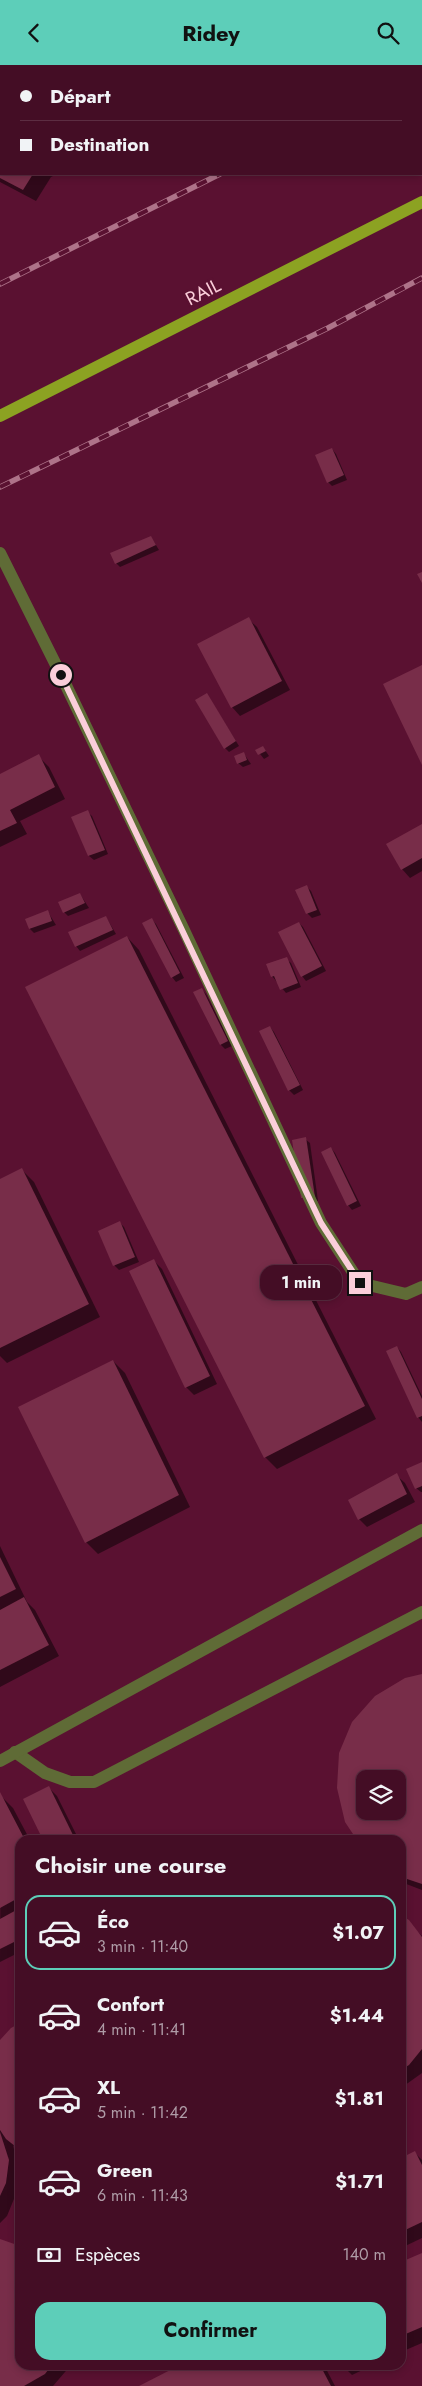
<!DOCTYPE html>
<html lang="fr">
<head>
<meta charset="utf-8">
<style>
  body { margin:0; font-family:Jost,sans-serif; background:#4b162d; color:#f1f3f6; height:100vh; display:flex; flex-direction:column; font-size:19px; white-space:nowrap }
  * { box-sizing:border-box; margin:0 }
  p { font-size:16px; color:#af9ca7 }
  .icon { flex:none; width:28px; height:28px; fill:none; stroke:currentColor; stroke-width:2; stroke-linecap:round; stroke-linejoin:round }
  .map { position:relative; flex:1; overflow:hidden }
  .sheet { position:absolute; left:15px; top:1770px; width:391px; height:535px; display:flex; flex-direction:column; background:#440d25; border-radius:15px; box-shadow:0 2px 8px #0003,0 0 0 1px #5c2d42 }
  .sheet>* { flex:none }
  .banner { position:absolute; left:0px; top:0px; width:422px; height:110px; box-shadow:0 2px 8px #0003,0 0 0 1px #5c2d42; display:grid; align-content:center; height:110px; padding:0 20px; background:#440d25 }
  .tools { position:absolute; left:356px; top:1705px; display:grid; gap:10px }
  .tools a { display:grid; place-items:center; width:50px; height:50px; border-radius:10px; background:#440d25; box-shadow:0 2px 8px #0003,0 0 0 1px #5c2d42; font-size:25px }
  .end { position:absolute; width:22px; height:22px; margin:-11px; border:6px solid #fbceda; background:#111; box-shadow:0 0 0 2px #111 }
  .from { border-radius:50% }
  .bubble { position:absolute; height:35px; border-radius:15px; background:#440d25; box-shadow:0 2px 8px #0003,0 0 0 1px #5c2d42; font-size:16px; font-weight:700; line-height:35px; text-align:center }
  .banner b { display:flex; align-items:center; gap:18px; height:48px; font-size:19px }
  .banner b+b { border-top:1px solid #5c2d42 }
  .banner i { width:12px; height:12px; background:#f1f3f6 }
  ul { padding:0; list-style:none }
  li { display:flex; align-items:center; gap:15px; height:75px; margin:0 10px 8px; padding:0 10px; border:2px solid transparent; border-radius:15px }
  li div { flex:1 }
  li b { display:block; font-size:19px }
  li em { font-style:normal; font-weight:700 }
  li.on { border-color:#5dceb9 }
  li>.icon { width:45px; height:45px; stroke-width:1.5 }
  h2 { padding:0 20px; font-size:22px; line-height:60px }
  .pay { display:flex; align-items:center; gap:12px; height:55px; padding:0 20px; font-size:19px }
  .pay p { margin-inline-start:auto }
  .primary-button { display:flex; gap:10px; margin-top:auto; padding:10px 20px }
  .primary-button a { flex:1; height:58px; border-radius:15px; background:#5dceb9; color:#111; font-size:20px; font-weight:700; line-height:58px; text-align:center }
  header { display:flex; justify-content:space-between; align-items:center; height:65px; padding:0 20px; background:#5dceb9; color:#111; font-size:22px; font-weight:700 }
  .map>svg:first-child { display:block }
  .shadow { fill:#0007; fill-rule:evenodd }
  .building { fill:#782d49; fill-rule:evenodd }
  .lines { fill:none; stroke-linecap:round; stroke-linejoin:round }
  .lane { stroke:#5f6b36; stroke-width:12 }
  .primary { stroke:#8ca222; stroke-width:12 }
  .rail-casing { stroke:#ae7389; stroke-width:5.5 }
  .rail { stroke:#5a1131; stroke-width:4; stroke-dasharray:11; stroke-linecap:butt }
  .route { stroke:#fbceda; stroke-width:6 }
  .labels { text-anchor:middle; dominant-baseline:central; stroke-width:5; stroke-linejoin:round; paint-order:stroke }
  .street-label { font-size:19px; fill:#fbceda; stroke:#5a1131 }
</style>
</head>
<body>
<header><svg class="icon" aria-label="back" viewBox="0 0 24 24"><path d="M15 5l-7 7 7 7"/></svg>Ridey<svg class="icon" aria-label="search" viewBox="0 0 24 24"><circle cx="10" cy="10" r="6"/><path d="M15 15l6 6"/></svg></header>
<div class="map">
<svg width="422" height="2321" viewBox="0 0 422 2321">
  <rect width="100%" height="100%" fill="#5a1131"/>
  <!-- shadow -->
  <g class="shadow">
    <path d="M14 0H147L148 1H13Z"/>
    <path d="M182 0H321L318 1Z"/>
    <path d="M1 86V109H57L51 112 36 136 0 117Z"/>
    <path d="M332 384 336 389 347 415 332 421 328 417Z"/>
    <path d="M151 472 159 485 120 502 116 498Z"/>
    <path d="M248 554 257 562 290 625 240 651 232 642Z"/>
    <path d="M207 630 239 681 229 687 225 683Z"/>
    <path d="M263 682 269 691 264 694 257 685Z"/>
    <path d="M244 689 251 699 243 702 238 698Z"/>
    <path d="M38 691 49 702 65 734 20 756 27 769 0 782V711Z"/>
    <path d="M87 747 92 751 108 789 94 795 89 791Z"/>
    <path d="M422 760V806L410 813 402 804Z"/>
    <path d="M306 821 311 826 321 850 312 853 308 849 297 826Z"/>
    <path d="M80 829 89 843 68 851 64 847Z"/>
    <path d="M48 847 56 860 34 868 30 864 27 855Z"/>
    <path d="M106 852 116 869 80 886 76 881Z"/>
    <path d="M152 855 156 859 184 913 176 917 172 912Z"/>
    <path d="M299 858 303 862 326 906 306 916 302 911Z"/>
    <path d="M127 872 139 885 376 1354 277 1404 265 1392Z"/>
    <path d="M286 894 291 898 301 922 286 928 272 911Z"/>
    <path d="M202 925 206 929 232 981 225 984 221 980 195 928Z"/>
    <path d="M270 962 274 967 303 1025 294 1030 289 1025Z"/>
    <path d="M305 1074 310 1078 318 1136 307 1137Z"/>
    <path d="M331 1083 335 1088 361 1141 352 1145 348 1140Z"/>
    <path d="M22 1105 34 1117 100 1252 7 1298 0 1291V1116Z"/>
    <path d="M120 1158 124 1162 139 1197 119 1205 115 1201 100 1166Z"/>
    <path d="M154 1196 162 1204 217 1319 194 1330 186 1322Z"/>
    <path d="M397 1282 401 1287 422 1331V1357L418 1352Z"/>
    <path d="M113 1296 125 1308 190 1442 98 1489 86 1477Z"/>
    <path d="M422 1398V1427H421L416 1423Z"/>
    <path d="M396 1410 405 1418 415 1437 367 1462 359 1454Z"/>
    <path d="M0 1481 27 1537 35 1545 59 1591 0 1622Z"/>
    <path d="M422 1611V1825L401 1817V1775H358L338 1723ZM365 1714H398V1746H365Z"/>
    <path d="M49 1723 57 1731 79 1775H45Z"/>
    <path d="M1 1731 13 1743 30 1775H20V1887L0 1897Z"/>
    <path d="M401 1852 422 1871V2008L401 2023Z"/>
    <path d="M20 1959V2087L13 2080 19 2106 16 2129 7 2151 0 2158V1977Z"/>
    <path d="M415 2088 422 2095V2173L401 2183V2095Z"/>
    <path d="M0 2176 20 2183V2300H71L53 2321H0Z"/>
    <path d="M422 2189V2278L401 2287V2199Z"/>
    <path d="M182 2300H324L335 2321H142Z"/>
    <path d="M342 2300H373L352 2310Z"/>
  </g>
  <!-- building -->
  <g class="building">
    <path d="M0 109H33L23 125 0 113Z"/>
    <path d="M332 383 344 410 327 418 315 390Z"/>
    <path d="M151 471 156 480 115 499 110 488Z"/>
    <path d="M422 507V518L417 509Z"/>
    <path d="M249 552 282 616 231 643 197 579Z"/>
    <path d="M422 600V700L383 619Z"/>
    <path d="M207 628 236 676 224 684 195 635Z"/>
    <path d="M263 681 266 686 258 690 255 685Z"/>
    <path d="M244 687 247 695 237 699 234 691Z"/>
    <path d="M39 689 55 722 10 745 17 758 0 766V709Z"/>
    <path d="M88 745 105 785 88 791 71 752Z"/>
    <path d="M422 759V793L401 805 386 779Z"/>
    <path d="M307 820 317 845 306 849 295 825Z"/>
    <path d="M80 828 85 838 63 848 58 837Z"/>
    <path d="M48 845 52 856 29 864 25 854Z"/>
    <path d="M106 851 113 865 75 882 68 867Z"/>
    <path d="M152 853 180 908 171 913 142 858Z"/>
    <path d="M299 857 322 901 301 912 278 867Z"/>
    <path d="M127 871 365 1341 264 1393 25 922Z"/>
    <path d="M287 892 298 918 280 925 274 911 271 912 266 899Z"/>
    <path d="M202 923 228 976 220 980 193 927Z"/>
    <path d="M270 961 300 1020 288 1026 259 966Z"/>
    <path d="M306 1072 315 1132 301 1133 292 1075Z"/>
    <path d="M331 1082 357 1136 347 1141 321 1087Z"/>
    <path d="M22 1103 89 1239 0 1283V1114Z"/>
    <path d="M120 1156 135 1192 113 1201 98 1166Z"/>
    <path d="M154 1194 210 1311 185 1323 129 1206Z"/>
    <path d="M397 1281 422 1334V1351L417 1353 386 1286Z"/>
    <path d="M113 1295 179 1430 85 1478 18 1342Z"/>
    <path d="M422 1397V1421L415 1424 406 1404Z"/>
    <path d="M397 1408 407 1429 358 1455 348 1435Z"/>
    <path d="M0 1492 16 1524 0 1532Z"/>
    <path d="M24 1532 49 1580 0 1605V1545Z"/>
    <path d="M422 1609V1819L401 1812V1775H357L345 1757 337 1723 339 1688 352 1657 375 1631 405 1613ZM365 1714H398V1746H365Z"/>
    <path d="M49 1721 73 1770 63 1775H43L23 1734Z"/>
    <path d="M0 1727 25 1775H20V1832L0 1843Z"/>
    <path d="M20 1843V1874L0 1884V1854Z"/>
    <path d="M401 1850 409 1855 422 1872V1984L409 2000 401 2005Z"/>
    <path d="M20 1958V2085L6 2074 0 2065V1975L11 1963Z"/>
    <path d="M0 2067 9 2095 6 2118 0 2131Z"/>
    <path d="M415 2086 422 2100V2157L401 2167V2093Z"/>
    <path d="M0 2174 20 2181V2300H52L45 2309 24 2321H0Z"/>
    <path d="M422 2188V2262L401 2271V2197Z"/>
    <path d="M180 2300H320L331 2321H139Z"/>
  </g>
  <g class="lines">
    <!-- lane -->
    <g class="lane">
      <path d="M0 488 61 610 183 863 321 1158 360 1218 406 1229 422 1222"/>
      <path d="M15 1687 45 1708 70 1717H94L422 1547"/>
      <path d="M0 1696 422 1465"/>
    </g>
    <!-- primary -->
    <path class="primary" d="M0 351 422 137"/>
    <!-- rail casing -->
    <g class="rail-casing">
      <g id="rail">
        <path d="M421 8 422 7"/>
        <path d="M0 219 220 109"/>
        <path d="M0 422 328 263 422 213"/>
      </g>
    </g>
    <!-- rail -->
    <use href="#rail" class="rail"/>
  </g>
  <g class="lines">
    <!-- route -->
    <path class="route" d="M61 610 321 1158 360 1218"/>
  </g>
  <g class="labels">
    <!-- street labels -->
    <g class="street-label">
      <text transform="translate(203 227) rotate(-27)">RAIL</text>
    </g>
  </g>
</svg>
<div class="tools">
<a><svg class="icon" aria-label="layers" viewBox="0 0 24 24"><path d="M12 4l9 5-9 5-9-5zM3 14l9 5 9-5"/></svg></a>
</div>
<i class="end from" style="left:61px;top:610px"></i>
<i class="end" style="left:360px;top:1218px"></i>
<div class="bubble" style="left:260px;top:1200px;width:82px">1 min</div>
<div class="banner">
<b><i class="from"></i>Départ</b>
<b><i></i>Destination</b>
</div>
<section class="sheet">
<h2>Choisir une course</h2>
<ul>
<li class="on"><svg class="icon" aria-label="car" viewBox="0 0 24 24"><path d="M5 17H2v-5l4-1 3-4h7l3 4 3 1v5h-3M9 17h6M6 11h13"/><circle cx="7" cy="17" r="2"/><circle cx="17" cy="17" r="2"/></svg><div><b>Éco</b><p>3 min · 11:40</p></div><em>$1.07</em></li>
<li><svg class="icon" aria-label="car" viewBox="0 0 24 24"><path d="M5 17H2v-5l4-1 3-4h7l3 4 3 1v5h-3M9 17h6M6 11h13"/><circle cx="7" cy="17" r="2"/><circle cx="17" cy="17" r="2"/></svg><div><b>Confort</b><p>4 min · 11:41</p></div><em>$1.44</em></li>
<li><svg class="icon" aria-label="car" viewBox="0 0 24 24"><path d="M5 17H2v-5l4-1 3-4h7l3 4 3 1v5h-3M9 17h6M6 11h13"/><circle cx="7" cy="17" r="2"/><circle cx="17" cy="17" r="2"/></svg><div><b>XL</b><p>5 min · 11:42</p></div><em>$1.81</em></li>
<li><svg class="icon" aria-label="car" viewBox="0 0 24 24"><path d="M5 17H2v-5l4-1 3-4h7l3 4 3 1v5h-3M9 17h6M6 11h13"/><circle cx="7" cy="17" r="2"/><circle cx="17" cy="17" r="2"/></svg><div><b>Green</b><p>6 min · 11:43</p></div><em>$1.71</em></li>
</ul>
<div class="pay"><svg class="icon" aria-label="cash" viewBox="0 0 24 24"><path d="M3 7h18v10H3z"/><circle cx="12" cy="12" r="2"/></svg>Espèces<p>140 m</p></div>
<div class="primary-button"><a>Confirmer</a></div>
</section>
</div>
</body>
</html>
